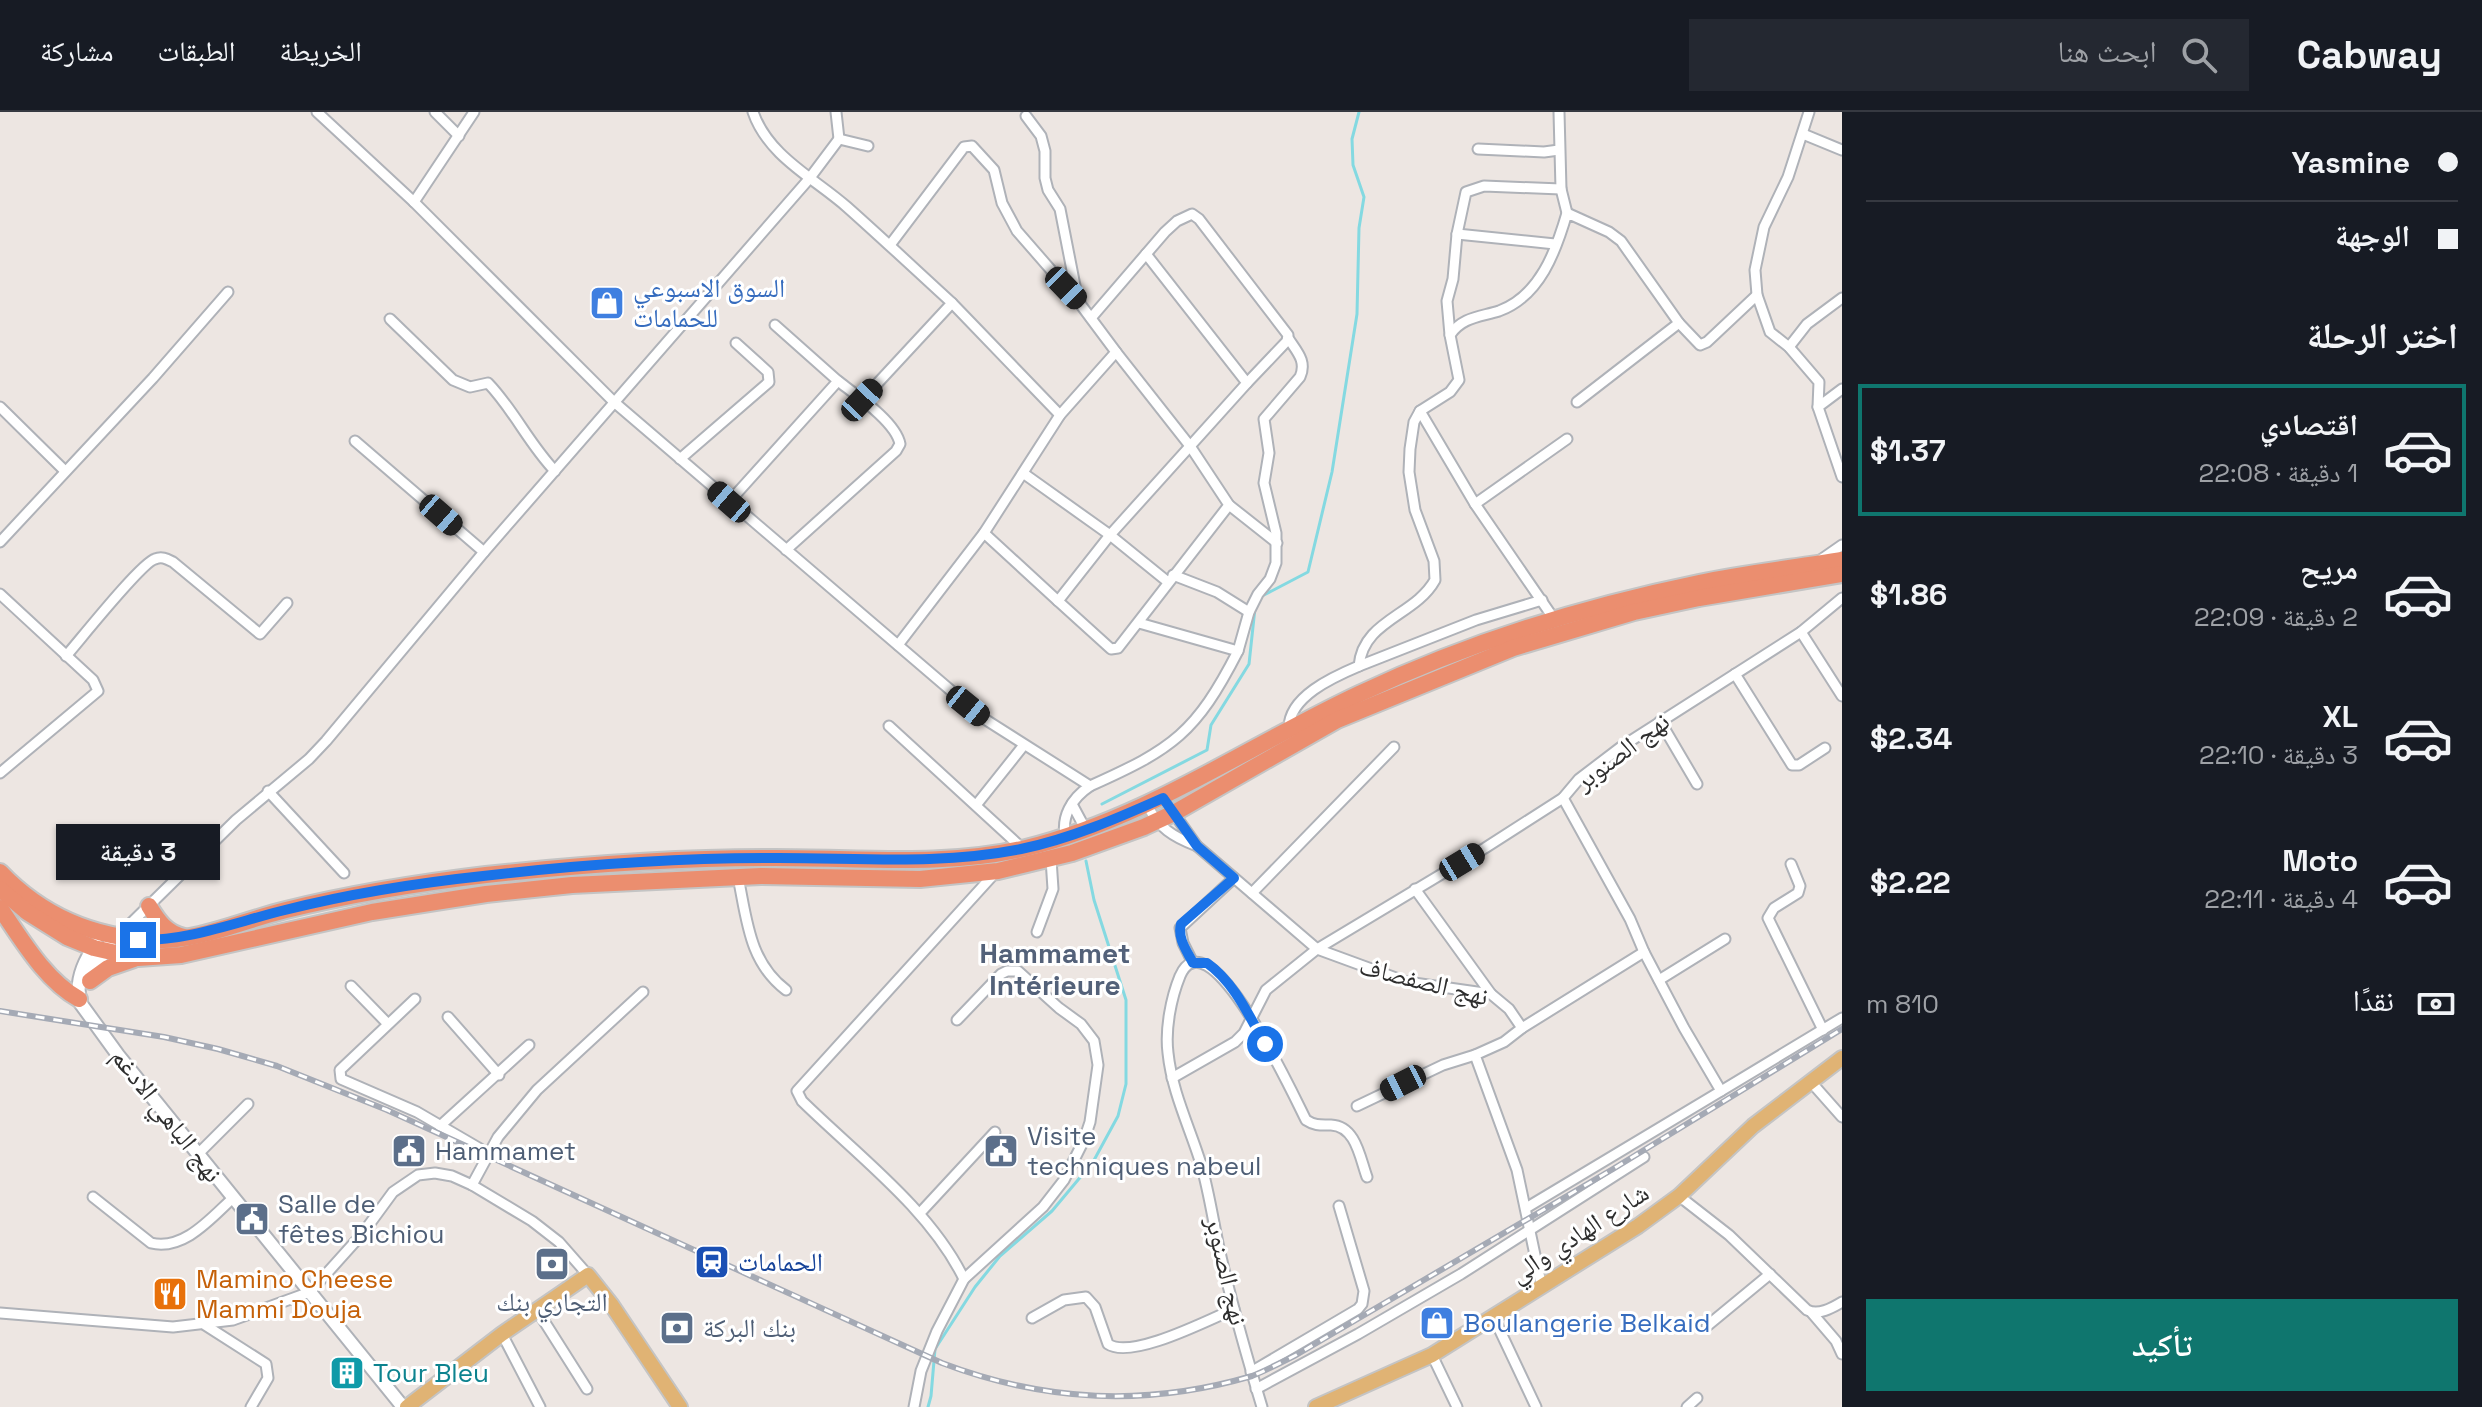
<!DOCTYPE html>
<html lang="ar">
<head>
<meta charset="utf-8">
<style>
  body { margin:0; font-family:"Space Grotesk","Noto Naskh Arabic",sans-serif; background:#242831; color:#f1f3f6; direction:rtl; height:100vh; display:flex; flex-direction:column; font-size:30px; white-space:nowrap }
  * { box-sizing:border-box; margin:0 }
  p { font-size:26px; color:#9ea1a6 }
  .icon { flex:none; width:44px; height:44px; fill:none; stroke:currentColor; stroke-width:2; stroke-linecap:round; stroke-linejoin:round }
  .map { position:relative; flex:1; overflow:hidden; direction:ltr }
  .drawer { display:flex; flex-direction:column; background:#171b24; width:640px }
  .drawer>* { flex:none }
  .top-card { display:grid; align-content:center; height:176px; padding:0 24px; background:#171b24 }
  .end { position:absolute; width:36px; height:36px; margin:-18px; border:10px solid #1a73e8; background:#fff; box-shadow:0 0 0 4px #fff }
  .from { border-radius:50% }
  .bubble { position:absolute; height:56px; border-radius:0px; background:#171b24; box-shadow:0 2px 6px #0004; font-size:26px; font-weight:600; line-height:56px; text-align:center; direction:rtl }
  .car { position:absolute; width:24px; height:48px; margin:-24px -12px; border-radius:10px; box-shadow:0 0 6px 2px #0007; background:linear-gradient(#222 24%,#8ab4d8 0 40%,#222 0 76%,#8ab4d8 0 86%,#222 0) }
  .top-card b { display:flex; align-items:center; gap:28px; height:76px; font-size:30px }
  .top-card b+b { border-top:2px solid #363941 }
  .top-card i { width:20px; height:20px; background:#f1f3f6 }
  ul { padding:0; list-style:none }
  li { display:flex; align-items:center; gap:24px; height:132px; margin:0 16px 12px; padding:0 8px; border:4px solid transparent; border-radius:0px }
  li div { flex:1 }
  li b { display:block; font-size:30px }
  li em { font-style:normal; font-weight:600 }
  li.on { border-color:#0f766e }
  li>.icon { width:72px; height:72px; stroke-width:1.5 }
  h2 { padding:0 24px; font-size:36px; line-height:96px }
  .pay { display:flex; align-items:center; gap:20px; height:88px; padding:0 24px; font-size:30px }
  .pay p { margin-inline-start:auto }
  .primary-button { display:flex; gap:16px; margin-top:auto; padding:16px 24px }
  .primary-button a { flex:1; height:92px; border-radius:0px; background:#0f766e; color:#fff; font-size:32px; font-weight:600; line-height:92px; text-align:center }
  header { display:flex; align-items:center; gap:48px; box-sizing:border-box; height:112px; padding:0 40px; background:#171b24; border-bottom:2px solid #363941 }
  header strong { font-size:38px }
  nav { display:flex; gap:44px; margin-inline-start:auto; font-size:28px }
  .search { width:560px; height:72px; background:#242831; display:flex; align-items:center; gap:20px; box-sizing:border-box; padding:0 28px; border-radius:0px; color:#9ea1a6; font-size:30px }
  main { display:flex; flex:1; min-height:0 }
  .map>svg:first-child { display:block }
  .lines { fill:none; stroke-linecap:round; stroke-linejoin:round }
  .stream { stroke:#84d9e1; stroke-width:3 }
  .street-casing { stroke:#afb2b8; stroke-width:13 }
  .secondary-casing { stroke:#afb2b8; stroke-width:16 }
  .primary-casing { stroke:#c4c4c4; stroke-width:18 }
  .highway-casing { stroke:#c4c4c4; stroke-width:20 }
  .street { stroke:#fff; stroke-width:9 }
  .secondary { stroke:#fff; stroke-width:12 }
  .primary { stroke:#e0b374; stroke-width:14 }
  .highway { stroke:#eb8e6f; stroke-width:16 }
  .rail-casing { stroke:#a5aab5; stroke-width:6 }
  .rail { stroke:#fff; stroke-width:3; stroke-dasharray:9; stroke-linecap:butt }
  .route { stroke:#1a73e8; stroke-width:10 }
  .labels { text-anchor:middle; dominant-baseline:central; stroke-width:6; stroke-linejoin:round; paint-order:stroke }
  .shop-label { font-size:26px; fill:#366cbe; stroke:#fff; text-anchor:start }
  .street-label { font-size:26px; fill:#2e2e2e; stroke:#fff }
  .service-label { font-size:26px; fill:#4e5e75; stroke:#fff; text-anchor:start }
  .transit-label { font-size:26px; fill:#164399; stroke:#fff; text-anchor:start }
  .food-label { font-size:26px; fill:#c56008; stroke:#fff; text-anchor:start }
  .culture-label { font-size:26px; fill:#0d838f; stroke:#fff; text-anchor:start }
  .neighbourhood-label { font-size:28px; font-weight:bold; fill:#536179; stroke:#fff }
</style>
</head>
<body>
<header>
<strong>Cabway</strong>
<div class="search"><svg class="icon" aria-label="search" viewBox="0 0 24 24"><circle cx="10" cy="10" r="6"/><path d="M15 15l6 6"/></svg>ابحث هنا</div>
<nav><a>الخريطة</a><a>الطبقات</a><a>مشاركة</a></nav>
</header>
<main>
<section class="drawer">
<div class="top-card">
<b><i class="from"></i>Yasmine</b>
<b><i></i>الوجهة</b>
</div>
<h2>اختر الرحلة</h2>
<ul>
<li class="on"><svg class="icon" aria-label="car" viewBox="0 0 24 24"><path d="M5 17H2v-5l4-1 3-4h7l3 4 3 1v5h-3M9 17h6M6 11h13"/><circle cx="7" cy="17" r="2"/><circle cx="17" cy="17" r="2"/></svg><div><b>اقتصادي</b><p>1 دقيقة · 22:08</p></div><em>$1.37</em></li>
<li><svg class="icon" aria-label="car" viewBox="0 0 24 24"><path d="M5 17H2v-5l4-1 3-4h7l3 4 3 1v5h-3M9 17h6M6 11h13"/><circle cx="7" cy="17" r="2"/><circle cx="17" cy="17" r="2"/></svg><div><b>مريح</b><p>2 دقيقة · 22:09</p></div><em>$1.86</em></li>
<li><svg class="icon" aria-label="car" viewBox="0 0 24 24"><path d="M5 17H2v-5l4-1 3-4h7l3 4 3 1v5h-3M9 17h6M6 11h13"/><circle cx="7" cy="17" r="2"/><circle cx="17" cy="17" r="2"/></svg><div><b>XL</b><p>3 دقيقة · 22:10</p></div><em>$2.34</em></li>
<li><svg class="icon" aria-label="car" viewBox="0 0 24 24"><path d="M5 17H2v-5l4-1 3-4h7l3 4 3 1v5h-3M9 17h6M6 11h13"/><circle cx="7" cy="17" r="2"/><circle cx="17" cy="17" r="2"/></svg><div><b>Moto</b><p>4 دقيقة · 22:11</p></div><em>$2.22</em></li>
</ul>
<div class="pay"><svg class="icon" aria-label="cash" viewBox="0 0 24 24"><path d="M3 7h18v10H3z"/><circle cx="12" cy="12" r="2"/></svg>نقدًا<p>810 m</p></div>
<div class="primary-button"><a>تأكيد</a></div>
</section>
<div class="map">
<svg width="1842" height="1295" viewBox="0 0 1842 1295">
  <rect width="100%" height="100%" fill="#ede6e2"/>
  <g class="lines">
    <!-- stream -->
    <g class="stream">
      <path d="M1262 484 1308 460 1332 360 1357 202 1359 116 1364 85 1353 53 1352 27 1359 0"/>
      <path d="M1102 692 1207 638 1211 613 1249 552 1255 496"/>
      <path d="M928 1295 931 1284 935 1237 975 1175 1000 1144 1052 1099 1093 1050 1118 1004 1126 972V888L1094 788 1086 749"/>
    </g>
    <!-- street casing -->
    <g class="street-casing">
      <g id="street">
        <path d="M317 0 414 90 614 290 983 606 1090 674C1072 686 1060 705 1066 727"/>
        <path d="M435 0 459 24"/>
        <path d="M753 0C768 44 814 66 847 95 883 127 917 159 952 191L862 288"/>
        <path d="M836 0 839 27"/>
        <path d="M1559 0 1561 77 1567 101"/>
        <path d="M1809 0 1788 65 1764 115 1755 158 1757 183 1770 220 1789 235 1819 270 1818 295"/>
        <path d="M1803 22 1842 38"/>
        <path d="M1478 37 1544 40 1559 38"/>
        <path d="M414 90 474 0"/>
        <path d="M1457 122 1555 132"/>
        <path d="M890 133 964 35 972 34 994 58 1002 91 1017 119 1078 189"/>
        <path d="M952 191 1060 303"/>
        <path d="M1091 206 1165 120 1177 109 1192 102 1199 107 1288 223 1287 229 1247 271"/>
        <path d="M390 207 453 268 470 275 488 271C514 298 529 332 555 359"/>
        <path d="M1450 223 1447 189 1453 167 1457 122 1466 80 1484 74 1561 77"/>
        <path d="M1789 235 1807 212 1842 186"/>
        <path d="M1842 277 1818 295 1842 365"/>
        <path d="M1577 290 1679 211"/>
        <path d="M0 295 65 359"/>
        <path d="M1420 299 1475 392 1554 507"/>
        <path d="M355 329 484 440"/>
        <path d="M680 347 769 270 768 260 736 231"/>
        <path d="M1023 361 1110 423 1168 470"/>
        <path d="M729 390 838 269 775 213"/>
        <path d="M1475 392 1567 327"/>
        <path d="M1229 393 1277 431"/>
        <path d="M984 421 1058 489 1110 423 1247 271 1146 142"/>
        <path d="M0 430 153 266 228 180"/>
        <path d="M786 438 896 339 900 332C896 310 856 283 838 269"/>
        <path d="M1819 449 1842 433"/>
        <path d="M1173 463 1217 480 1249 500"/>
        <path d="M0 482 93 568 98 579 0 661"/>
        <path d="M1058 489 1111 537 1118 536 1229 393 1190 334 1116 240"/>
        <path d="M1801 520 1842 584"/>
        <path d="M898 533 984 421 1060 303 1116 240 1078 189 1060 97 1048 78 1045 66V39L1041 24 1026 4"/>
        <path d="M1238 539 1249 500 1258 482 1270 467 1276 451V421L1264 371 1269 341 1264 307 1300 265C1307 249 1297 240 1288 226"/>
        <path d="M66 544C80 528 141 451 155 447 162 444 167 447 173 450L260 522 287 491"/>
        <path d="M1359 554 1476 508 1542 488"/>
        <path d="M1735 562 1792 653H1799L1825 636"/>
        <path d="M1660 609 1697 672"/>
        <path d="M889 614 1023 737"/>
        <path d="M1289 617C1288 585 1333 565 1359 554 1363 508 1415 504 1435 468L1434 449 1415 398 1409 360 1410 337 1414 310 1420 299 1450 280 1459 268 1450 223C1462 205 1480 205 1499 199 1540 184 1556 139 1567 101L1609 120 1621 129 1679 211 1700 233 1707 230 1757 183"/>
        <path d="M1090 674C1173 637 1196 621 1238 539L1139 511"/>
        <path d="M268 679 344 761"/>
        <path d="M1163 686 1197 734 1317 837 1407 870 1491 882 1509 897 1522 916 1504 930 1475 943 1517 1058 1542 1176"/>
        <path d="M977 692 1024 633"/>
        <path d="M1072 692 1087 720"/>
        <path d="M1147 693C1159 716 1173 725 1197 734"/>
        <path d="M1791 752 1800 774 1798 781 1774 796 1768 806 1823 918"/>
        <path d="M738 765C747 808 749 850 786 878"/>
        <path d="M1415 777 1491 882"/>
        <path d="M1252 781 1394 635"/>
        <path d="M1037 820 1053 777 1051 747"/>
        <path d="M117 825 236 708 309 647 326 629 484 440 809 67 839 27 868 34"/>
        <path d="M1193 851 1183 831 1180 816 1234 766"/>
        <path d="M1659 868 1725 827"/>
        <path d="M351 874 387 911"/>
        <path d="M415 887 340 958 341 967 417 1000 489 1042"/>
        <path d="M448 905 499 963"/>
        <path d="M1522 916 1644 840"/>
        <path d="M1172 966 1235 930 1244 921 1266 878 1317 837 1485 736 1563 686 1579 667 1621 635 1801 520 1842 486"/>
        <path d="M1811 970 1842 1005"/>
        <path d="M1721 979 1842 906"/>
        <path d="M1357 994 1443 953 1475 943"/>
        <path d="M440 1014 529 933"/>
        <path d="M198 1042 248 992"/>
        <path d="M472 1073 498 1025 537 978 643 880"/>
        <path d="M1679 1084 1729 1123 1807 1198C1818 1204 1832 1196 1842 1190"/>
        <path d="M93 1085 151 1131C184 1139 211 1106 233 1086"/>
        <path d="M1526 1096 1721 979 1684 916 1644 840 1630 807 1563 686"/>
        <path d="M920 1101 995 1020"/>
        <path d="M964 1167C930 1097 857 1043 802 989L797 979 995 761"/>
        <path d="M537 1198 587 1277"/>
        <path d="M0 1201 173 1215 233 1208 310 1180 363 1121 393 1080 418 1063 435 1061 452 1064 472 1073 532 1109 559 1130 588 1163"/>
        <path d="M1812 1201 1836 1229 1842 1242"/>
        <path d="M1032 1206 1064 1188 1086 1185 1095 1195 1108 1232C1131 1248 1208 1208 1234 1197"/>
        <path d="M1494 1206 1536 1295"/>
        <path d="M205 1213 266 1252 268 1266 251 1295"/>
        <path d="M1707 1214 1770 1162"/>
        <path d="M502 1222 540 1295"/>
        <path d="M1432 1243 1457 1295"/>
        <path d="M1251 1260 1358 1197 1362 1192 1364 1179 1339 1094"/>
        <path d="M1256 1277 1358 1222 1461 1162 1644 1045"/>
        <path d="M914 1295 921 1259 937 1219 964 1167 1043 1095 1064 1068 1084 1028 1090 1010 1098 953 1094 929 1081 912 1059 896 1018 859H1007L1001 862 957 908"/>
        <path d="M1262 1295C1246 1242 1231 1189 1219 1136 1213 1108 1209 1080 1201 1052 1190 1016 1172 980 1168 941 1165 917 1171 886 1180 864 1209 798 1296 989 1306 1008 1315 1014 1321 1013 1331 1013 1356 1014 1360 1046 1367 1065"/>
        <path d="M1687 1295 1697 1286"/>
      </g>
    </g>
    <!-- secondary casing -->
    <g class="secondary-casing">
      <g id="secondary">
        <path d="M96 832C84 849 74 871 81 892L118 943 403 1295"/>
        <path d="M90 869 96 853 109 833"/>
      </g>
    </g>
    <!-- primary casing -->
    <g class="primary-casing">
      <g id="primary">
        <path d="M407 1295 502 1222 588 1163 611 1192 680 1295"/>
        <path d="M1316 1295 1432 1243 1638 1114 1679 1084 1753 1014 1842 946"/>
      </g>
    </g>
    <!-- highway casing -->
    <g class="highway-casing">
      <g id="highway">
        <path d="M0 760C42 804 93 826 154 828 198 830 244 808 286 798 351 782 419 771 486 763 579 753 672 746 766 746 852 745 942 756 1026 736 1147 706 1248 634 1359 582 1467 531 1582 495 1699 471 1746 461 1794 456 1842 448"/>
        <path d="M0 777 27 800 67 825 94 836 138 846 181 843 372 800 486 782 572 773 761 764 920 767 998 759 1072 741 1144 715 1174 701 1337 608 1513 536 1634 500 1699 486 1842 462"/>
        <path d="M149 794C158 809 166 821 184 825"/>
        <path d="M0 796C22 828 45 868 79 887"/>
        <path d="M90 869 108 856 134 847"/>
      </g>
    </g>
    <!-- street -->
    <use href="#street" class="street"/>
    <!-- secondary -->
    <use href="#secondary" class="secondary"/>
    <!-- primary -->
    <use href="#primary" class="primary"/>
    <!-- highway -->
    <use href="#highway" class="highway"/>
    <!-- rail casing -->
    <g class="rail-casing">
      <path id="rail" d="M0 899 164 925 218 937 277 954 387 998 942 1251C1045 1290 1146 1295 1252 1264 1267 1258 1282 1250 1296 1243L1613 1057 1842 917"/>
    </g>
    <!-- rail -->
    <use href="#rail" class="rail"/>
  </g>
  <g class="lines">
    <!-- route -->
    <path class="route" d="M138 828C189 829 236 810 285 798 349 782 417 771 483 764 577 753 672 746 767 746 852 745 937 754 1021 737 1070 727 1118 706 1163 686L1197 734 1234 766 1181 812C1177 826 1187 839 1193 851H1207C1234 870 1249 904 1265 932"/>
  </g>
  <!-- icons -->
  <defs>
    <g id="shop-square" transform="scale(1.8)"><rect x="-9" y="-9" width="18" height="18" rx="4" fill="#3f7fe0" stroke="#fff"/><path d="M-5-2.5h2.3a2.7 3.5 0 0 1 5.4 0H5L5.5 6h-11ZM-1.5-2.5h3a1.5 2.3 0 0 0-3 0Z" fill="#fff"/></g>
    <g id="civic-square" transform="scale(1.8)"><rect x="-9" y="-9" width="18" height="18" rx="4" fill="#5c6f8a" stroke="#fff"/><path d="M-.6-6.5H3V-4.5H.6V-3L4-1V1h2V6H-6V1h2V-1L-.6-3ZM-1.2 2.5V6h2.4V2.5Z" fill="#fff"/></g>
    <g id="station-square" transform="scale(1.8)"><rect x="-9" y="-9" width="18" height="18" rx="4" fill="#1a4fb4" stroke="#fff"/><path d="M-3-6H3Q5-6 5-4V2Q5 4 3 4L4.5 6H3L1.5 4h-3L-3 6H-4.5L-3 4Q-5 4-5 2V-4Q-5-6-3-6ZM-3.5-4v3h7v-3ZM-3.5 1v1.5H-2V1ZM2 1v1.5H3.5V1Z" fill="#fff"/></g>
    <g id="bank-square" transform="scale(1.8)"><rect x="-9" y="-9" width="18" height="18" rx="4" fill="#5c6f8a" stroke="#fff"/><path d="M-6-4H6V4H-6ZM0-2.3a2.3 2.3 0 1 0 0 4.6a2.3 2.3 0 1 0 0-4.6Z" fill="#fff"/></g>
    <g id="restaurant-square" transform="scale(1.8)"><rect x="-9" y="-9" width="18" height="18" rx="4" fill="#e8710a" stroke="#fff"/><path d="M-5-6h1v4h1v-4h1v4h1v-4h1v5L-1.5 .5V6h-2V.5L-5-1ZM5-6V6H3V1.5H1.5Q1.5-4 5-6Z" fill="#fff"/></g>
    <g id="building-square" transform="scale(1.8)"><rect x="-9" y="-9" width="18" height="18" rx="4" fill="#0f9aa8" stroke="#fff"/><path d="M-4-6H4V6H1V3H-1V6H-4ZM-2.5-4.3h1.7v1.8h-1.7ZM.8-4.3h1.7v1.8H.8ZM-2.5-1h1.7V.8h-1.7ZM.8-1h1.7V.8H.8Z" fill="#fff"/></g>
  </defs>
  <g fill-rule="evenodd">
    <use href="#shop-square" x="607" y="191"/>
    <use href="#civic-square" x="409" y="1039"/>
    <use href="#civic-square" x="1001" y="1039"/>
    <use href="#civic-square" x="252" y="1107"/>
    <use href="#station-square" x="712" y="1150"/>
    <use href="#bank-square" x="552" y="1152"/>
    <use href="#restaurant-square" x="170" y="1182"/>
    <use href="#shop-square" x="1437" y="1211"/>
    <use href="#bank-square" x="677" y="1216"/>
    <use href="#building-square" x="347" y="1261"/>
  </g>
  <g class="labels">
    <!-- shop labels -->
    <g class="shop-label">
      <text x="633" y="176">السوق الاسبوعي<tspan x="633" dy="30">للحمامات</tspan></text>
      <text x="1463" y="1211">Boulangerie Belkaid</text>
    </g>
    <!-- street labels -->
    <g class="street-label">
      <text transform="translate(1622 639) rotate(-37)">نهج الصنوبر</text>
      <text transform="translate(1424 869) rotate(14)">نهج الصفصاف</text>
      <text transform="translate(167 1003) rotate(52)">نهج الباهي الادغم</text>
      <text transform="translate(1579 1121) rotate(-33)">شارع الهادي والي</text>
      <text transform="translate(1227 1159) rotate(77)">نهج الصنوبر</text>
    </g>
    <!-- service labels -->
    <g class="service-label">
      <text x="1027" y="1024">Visite<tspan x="1027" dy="30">techniques nabeul</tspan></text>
      <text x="435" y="1039">Hammamet</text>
      <text x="278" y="1092">Salle de<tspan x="278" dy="30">fêtes Bichiou</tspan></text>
      <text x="552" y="1190" text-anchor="middle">التجاري بنك</text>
      <text x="703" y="1216">بنك البركة</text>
    </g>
    <!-- transit labels -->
    <g class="transit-label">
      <text x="738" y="1150">الحمامات</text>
    </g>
    <!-- food labels -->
    <g class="food-label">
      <text x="196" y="1167">Mamino Cheese<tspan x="196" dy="30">Mammi Douja</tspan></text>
    </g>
    <!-- culture labels -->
    <g class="culture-label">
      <text x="373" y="1261">Tour Bleu</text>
    </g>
    <!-- neighbourhood labels -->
    <g class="neighbourhood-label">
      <text x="1055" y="841">Hammamet<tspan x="1055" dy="32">Intérieure</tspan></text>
    </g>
  </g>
</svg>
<i class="end from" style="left:1265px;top:932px"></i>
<i class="end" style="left:138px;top:828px"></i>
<div class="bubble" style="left:56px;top:712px;width:164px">3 دقيقة</div>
<i class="car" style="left:1066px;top:176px;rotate:136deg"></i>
<i class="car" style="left:862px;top:288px;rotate:43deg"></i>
<i class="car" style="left:729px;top:390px;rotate:311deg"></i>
<i class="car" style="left:441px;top:403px;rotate:131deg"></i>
<i class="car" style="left:968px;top:594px;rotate:129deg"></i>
<i class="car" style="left:1462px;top:750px;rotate:59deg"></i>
<i class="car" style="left:1403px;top:971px;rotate:243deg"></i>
</div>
</main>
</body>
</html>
